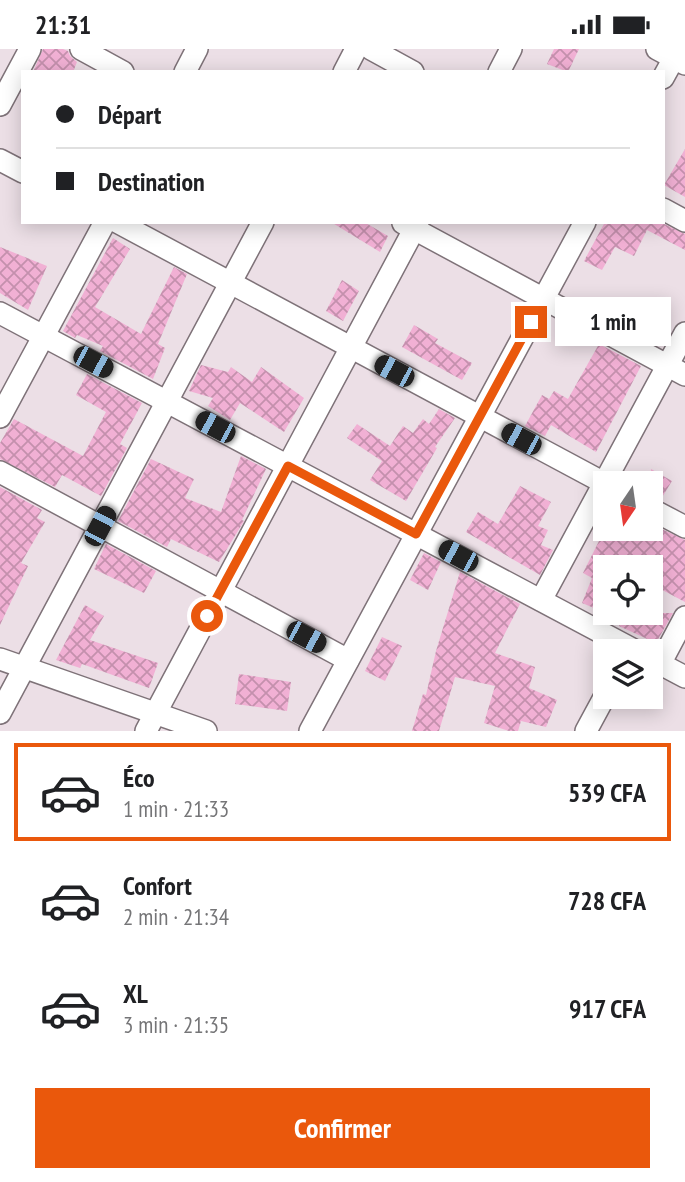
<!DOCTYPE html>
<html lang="fr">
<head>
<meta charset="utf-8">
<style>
  body { margin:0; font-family:"PT Sans Narrow",sans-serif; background:#f6f6f6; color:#202124; height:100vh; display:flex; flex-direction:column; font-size:26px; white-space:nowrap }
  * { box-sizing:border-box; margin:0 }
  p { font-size:23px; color:#757577 }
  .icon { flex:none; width:38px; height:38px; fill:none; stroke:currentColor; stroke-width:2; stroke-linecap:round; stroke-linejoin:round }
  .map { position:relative; height:682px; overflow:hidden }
  .side { display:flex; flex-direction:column; background:#fff; flex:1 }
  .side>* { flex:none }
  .banner { position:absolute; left:21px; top:21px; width:644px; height:154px; border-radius:0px; box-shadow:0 4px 18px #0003; display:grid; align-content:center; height:154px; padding:0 35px; background:#fff }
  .needle { width:46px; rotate:193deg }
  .fabs { position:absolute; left:593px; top:422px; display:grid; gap:14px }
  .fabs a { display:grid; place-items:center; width:70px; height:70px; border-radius:0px; background:#fff; box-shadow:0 4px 18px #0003; font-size:35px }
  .end { position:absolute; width:32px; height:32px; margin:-16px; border:9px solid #ea580c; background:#fff; box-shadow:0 0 0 4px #fff }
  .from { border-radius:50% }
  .bubble { position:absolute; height:49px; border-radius:0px; background:#fff; box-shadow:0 4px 18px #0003; font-size:23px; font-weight:800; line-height:49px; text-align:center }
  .car { position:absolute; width:21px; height:42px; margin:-21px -10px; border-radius:9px; box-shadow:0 0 5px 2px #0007; background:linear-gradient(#222 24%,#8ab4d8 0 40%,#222 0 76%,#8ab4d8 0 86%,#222 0) }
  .banner b { display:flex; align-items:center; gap:24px; height:66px; font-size:26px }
  .banner b+b { border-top:2px solid #e0e0e0 }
  .banner i { width:18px; height:18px; background:#202124 }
  ul { padding:12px 0 0; list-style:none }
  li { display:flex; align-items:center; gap:21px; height:98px; margin:0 14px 10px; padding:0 21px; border:4px solid transparent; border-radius:0px }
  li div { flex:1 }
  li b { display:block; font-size:26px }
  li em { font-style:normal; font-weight:800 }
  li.current { border-color:#ea580c }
  li>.icon { width:63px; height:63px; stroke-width:1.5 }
  .button { display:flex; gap:14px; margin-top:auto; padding:14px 35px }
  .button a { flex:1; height:80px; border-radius:0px; background:#ea580c; color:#fff; font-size:28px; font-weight:800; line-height:80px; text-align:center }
  .status { display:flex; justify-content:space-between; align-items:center; height:49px; padding:0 35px; background:#fff; direction:ltr }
  .status svg { height:19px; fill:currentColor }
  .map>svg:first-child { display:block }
  .building { fill:url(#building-cross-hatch) }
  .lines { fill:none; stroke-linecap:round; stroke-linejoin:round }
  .minor-casing { stroke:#7e7278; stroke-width:24 }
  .minor { stroke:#fff; stroke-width:21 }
  .route { stroke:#ea580c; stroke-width:9 }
</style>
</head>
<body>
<div class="status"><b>21:31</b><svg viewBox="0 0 49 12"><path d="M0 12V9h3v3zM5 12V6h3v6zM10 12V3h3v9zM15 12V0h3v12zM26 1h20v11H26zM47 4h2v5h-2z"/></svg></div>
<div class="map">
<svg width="685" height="682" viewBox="0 0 685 682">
  <defs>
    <pattern id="building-cross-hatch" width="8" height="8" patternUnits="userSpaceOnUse" patternTransform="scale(1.75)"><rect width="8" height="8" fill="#f1b0d4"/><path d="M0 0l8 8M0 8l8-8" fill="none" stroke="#c490ad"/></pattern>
  </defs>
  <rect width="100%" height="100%" fill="#ecdfe6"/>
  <!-- building -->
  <g class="building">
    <path d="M43 0H63L68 2 70 7 77 13 73 23H33Z"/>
    <path d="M554 0H579L568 23 547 15Z"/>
    <path d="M685 100V148L664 136Z"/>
    <path d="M331 173H364L388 187 380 203Z"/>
    <path d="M605 173H660L685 185V201L647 181 634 207 615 198 602 221 584 212Z"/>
    <path d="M113 189 130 200 95 258 141 285 174 218 187 225 158 295 165 299 153 330 100 302 103 297 77 286 75 289 63 282Z"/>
    <path d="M0 198 47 217 28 261 0 244Z"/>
    <path d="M342 231 359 242 343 272 326 262Z"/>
    <path d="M414 276 438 290 435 294 472 314 462 331 402 298Z"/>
    <path d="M599 295 641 317 596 403 551 376 545 387 525 377 542 346 549 350 554 342 568 350Z"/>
    <path d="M201 316 228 323 231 318 252 333 261 318 304 349 284 383 240 354 230 371 208 357 213 349 189 342Z"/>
    <path d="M87 325 142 354 120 395 127 399 101 447 62 426 55 438 0 410V394L14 370 83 407 106 363 76 346Z"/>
    <path d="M439 360 455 369 435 398 437 399 406 452 370 431 382 412 347 389 357 375 390 397 403 377 413 384 423 370 429 375Z"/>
    <path d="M241 407 266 420 242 471 244 472 219 513 171 490 167 498 118 472 151 410 194 430 185 449 221 463Z"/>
    <path d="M651 420 672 432 661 450 651 447Z"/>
    <path d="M520 437 551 453 538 477 548 481 541 496 553 501 540 526 466 483 478 463 498 475Z"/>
    <path d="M0 438 42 461 37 469 45 473 21 514 28 517 0 576Z"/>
    <path d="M651 475 685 491V553L651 535V518H606V564L582 554 592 529 583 524 605 480H651Z"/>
    <path d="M106 495 156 522 144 544 94 520Z"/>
    <path d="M424 504 441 513 428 541 410 531Z"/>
    <path d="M460 523 520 555 495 604 535 618 529 639 557 651 546 678 521 672 518 682H509L484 674 495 637 455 628 439 682H412L423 645 426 646 436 602Z"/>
    <path d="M85 556 104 567 90 591 158 614 149 639 82 615 80 619 56 611Z"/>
    <path d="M624 564H673L656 594 619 577Z"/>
    <path d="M382 588 402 597 385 632 365 622Z"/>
    <path d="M239 625 291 633 287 662 235 655Z"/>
  </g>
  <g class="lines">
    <!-- minor casing -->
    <g class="minor-casing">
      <g id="minor">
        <path d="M81 0 123 23"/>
        <path d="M371 0 413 23"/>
        <path d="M657 0 685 15"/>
        <path d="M185 23 197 0"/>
        <path d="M344 23 356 0"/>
        <path d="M499 23 511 0"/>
        <path d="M663 29 679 0"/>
        <path d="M0 56 30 0"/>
        <path d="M0 111 23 123"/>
        <path d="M663 160 685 172"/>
        <path d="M117 173 606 435"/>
        <path d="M403 174 685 326"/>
        <path d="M0 264 636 602"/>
        <path d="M0 368 105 173"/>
        <path d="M0 423 348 611"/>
        <path d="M651 460 685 478"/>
        <path d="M541 551 685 284"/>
        <path d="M0 610 206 682"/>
        <path d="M651 610 685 628"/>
        <path d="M660 615 685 568"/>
        <path d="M0 664 263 173"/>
        <path d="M146 682 418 173"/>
        <path d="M310 682 585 173"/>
        <path d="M586 682 606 645"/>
      </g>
    </g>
    <!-- minor -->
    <use href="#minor" class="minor"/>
  </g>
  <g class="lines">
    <!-- route -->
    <path class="route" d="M207 567 288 417 416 485 531 273"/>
  </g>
</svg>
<div class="fabs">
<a><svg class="needle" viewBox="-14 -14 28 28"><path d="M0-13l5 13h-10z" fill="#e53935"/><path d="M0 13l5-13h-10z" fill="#757577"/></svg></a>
<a><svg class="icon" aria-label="locate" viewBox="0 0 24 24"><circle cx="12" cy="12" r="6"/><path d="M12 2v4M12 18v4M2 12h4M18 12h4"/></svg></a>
<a><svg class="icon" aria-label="layers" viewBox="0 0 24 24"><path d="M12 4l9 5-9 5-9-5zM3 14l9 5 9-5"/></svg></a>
</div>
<i class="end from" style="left:207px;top:567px"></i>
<i class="end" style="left:531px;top:273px"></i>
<div class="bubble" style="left:555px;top:248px;width:116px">1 min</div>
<i class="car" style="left:93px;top:313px;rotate:118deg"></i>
<i class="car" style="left:394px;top:322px;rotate:298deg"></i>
<i class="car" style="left:215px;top:378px;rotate:298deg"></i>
<i class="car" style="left:521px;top:390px;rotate:298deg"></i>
<i class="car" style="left:100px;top:477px;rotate:28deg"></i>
<i class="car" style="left:458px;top:507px;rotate:298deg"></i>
<i class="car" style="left:306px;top:588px;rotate:118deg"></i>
<div class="banner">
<b><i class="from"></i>Départ</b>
<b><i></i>Destination</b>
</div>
</div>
<section class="side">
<ul>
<li class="current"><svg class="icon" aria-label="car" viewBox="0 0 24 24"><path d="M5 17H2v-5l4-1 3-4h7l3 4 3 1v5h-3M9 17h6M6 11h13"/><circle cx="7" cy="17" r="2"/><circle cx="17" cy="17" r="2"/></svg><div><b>Éco</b><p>1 min · 21:33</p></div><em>539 CFA</em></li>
<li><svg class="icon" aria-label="car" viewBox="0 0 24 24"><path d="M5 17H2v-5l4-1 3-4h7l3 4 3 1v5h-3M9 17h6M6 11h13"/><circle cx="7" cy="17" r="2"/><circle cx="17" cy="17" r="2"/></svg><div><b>Confort</b><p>2 min · 21:34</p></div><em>728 CFA</em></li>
<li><svg class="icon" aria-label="car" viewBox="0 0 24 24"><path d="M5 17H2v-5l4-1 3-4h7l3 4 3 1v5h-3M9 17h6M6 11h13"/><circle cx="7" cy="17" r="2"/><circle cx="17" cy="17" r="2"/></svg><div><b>XL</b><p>3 min · 21:35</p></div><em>917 CFA</em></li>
</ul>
<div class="button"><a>Confirmer</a></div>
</section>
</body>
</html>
